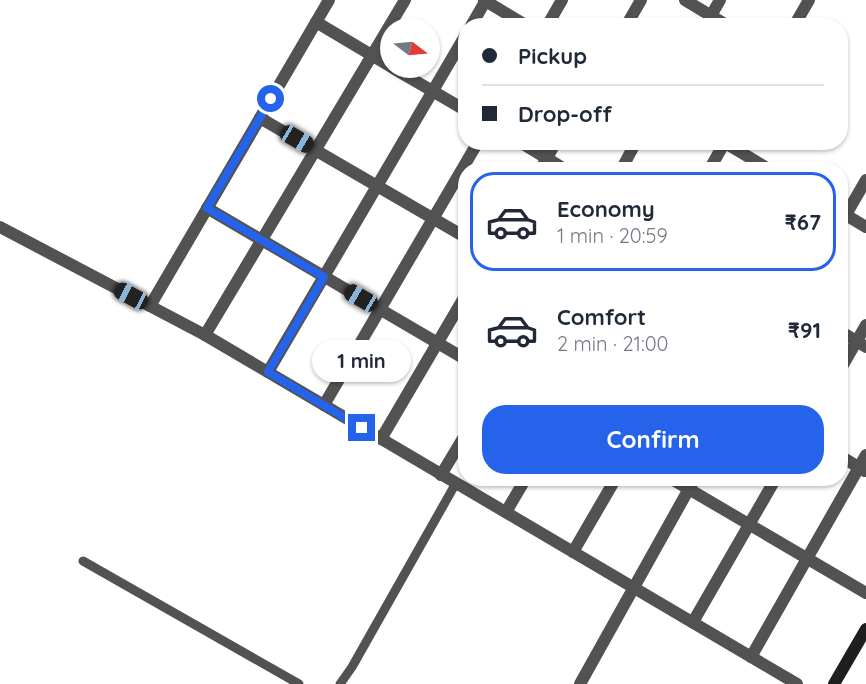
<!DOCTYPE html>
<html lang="en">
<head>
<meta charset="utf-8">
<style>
  body { margin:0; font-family:Quicksand,sans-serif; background:#f6f6f7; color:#1f2937; height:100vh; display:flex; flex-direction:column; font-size:22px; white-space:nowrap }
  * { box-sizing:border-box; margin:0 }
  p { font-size:20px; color:#747a83 }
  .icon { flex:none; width:33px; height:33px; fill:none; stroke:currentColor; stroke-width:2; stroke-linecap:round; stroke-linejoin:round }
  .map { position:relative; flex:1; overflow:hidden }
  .panel { position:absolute; left:458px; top:162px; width:390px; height:324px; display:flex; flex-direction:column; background:#fff; border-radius:24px; box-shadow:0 2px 4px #0004 }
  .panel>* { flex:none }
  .hud { position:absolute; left:458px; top:18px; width:390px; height:132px; border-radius:24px; box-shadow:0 2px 4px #0004; display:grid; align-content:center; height:132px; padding:0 24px; background:#fff }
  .needle { width:39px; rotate:106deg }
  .buttons { position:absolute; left:380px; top:18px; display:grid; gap:12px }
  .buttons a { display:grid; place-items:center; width:60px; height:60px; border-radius:50%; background:#fff; box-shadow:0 2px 4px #0004; font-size:30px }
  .end { position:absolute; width:27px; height:27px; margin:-14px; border:8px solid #2563eb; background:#fff; box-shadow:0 0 0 3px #fff }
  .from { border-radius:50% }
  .bubble { position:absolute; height:42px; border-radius:21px; background:#fff; box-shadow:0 2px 4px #0004; font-size:20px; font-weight:800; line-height:42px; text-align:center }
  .car { position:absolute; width:18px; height:36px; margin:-18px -9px; border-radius:8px; box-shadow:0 0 4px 2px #0007; background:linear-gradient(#222 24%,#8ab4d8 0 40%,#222 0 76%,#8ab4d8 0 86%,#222 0) }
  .hud b { display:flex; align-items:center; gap:21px; height:57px; font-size:22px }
  .hud b+b { border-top:2px solid #e0e1e3 }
  .hud i { width:15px; height:15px; background:#1f2937 }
  ul { padding:10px 0 0; list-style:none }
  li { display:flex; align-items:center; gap:18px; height:99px; margin:0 12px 9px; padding:0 12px; border:3px solid transparent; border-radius:24px }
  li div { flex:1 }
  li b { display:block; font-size:22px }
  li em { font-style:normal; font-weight:800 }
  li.active { border-color:#2563eb }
  li>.icon { width:54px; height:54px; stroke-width:1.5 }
  .button { display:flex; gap:12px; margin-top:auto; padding:12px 24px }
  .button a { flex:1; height:69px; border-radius:24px; background:#2563eb; color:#fff; font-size:24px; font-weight:800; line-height:69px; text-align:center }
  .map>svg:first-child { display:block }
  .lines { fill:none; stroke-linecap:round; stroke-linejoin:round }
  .lane { stroke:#525252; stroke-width:9 }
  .street { stroke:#525252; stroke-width:12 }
  .secondary { stroke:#1f1f1f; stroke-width:12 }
  .route { stroke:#2563eb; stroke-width:8 }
</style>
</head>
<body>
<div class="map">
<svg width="866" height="684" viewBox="0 0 866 684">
  <rect width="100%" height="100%" fill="#fff"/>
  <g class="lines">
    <!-- lane -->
    <g class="lane">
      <path d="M83 561 299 684"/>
      <path d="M340 684 352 667 456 483"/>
    </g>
    <!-- street -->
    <g class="street">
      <path d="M484 0 527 26"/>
      <path d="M685 0 728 26"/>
      <path d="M316 22 390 66"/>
      <path d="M471 26 486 0"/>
      <path d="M547 26 562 0"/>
      <path d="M626 26 641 0"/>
      <path d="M705 26 720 0"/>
      <path d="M794 26 809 0"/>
      <path d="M393 68 465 110"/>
      <path d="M260 118 465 237"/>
      <path d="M520 142 566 170"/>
      <path d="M724 142 770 170"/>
      <path d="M540 170 556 142"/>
      <path d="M621 170 636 142"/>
      <path d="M709 170 725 142"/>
      <path d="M207 208 465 359"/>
      <path d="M841 212 866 227"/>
      <path d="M840 225 866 180"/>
      <path d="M0 227 205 335 797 684"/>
      <path d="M150 306 329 0"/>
      <path d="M840 331 866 347"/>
      <path d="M205 335 405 0"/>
      <path d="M840 370 866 325"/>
      <path d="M268 372 465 36"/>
      <path d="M324 405 478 142"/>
      <path d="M381 439 465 296"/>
      <path d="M840 456 865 471"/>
      <path d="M441 475 465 435"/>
      <path d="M670 478 866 593"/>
      <path d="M506 512 526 478"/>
      <path d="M573 552 616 478"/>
      <path d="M693 622 776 478"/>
      <path d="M751 657 866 455"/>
      <path d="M580 684 695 478"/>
    </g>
    <!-- secondary -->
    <path class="secondary" d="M834 684 866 629"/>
  </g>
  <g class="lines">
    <!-- route -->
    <path class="route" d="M271 99 207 208 324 277 268 372 362 428"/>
  </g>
</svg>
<div class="buttons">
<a><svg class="needle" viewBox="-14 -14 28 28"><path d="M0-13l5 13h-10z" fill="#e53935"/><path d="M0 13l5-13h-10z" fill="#747a83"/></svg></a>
</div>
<i class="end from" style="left:271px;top:99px"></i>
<i class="end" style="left:362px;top:428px"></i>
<div class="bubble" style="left:312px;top:340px;width:99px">1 min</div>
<i class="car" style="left:297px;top:139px;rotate:120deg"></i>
<i class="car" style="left:131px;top:296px;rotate:298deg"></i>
<i class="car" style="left:361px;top:298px;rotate:300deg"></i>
<div class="hud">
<b><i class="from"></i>Pickup</b>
<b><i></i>Drop-off</b>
</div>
<section class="panel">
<ul>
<li class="active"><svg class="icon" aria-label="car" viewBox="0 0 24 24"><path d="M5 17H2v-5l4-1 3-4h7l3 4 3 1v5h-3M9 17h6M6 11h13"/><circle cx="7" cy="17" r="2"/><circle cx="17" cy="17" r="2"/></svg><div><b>Economy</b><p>1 min · 20:59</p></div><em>₹67</em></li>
<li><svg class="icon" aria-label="car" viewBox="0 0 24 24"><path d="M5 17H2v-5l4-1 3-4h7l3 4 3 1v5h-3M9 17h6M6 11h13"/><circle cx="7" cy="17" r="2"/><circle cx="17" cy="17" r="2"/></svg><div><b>Comfort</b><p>2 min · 21:00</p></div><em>₹91</em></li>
</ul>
<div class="button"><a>Confirm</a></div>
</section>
</div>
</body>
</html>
